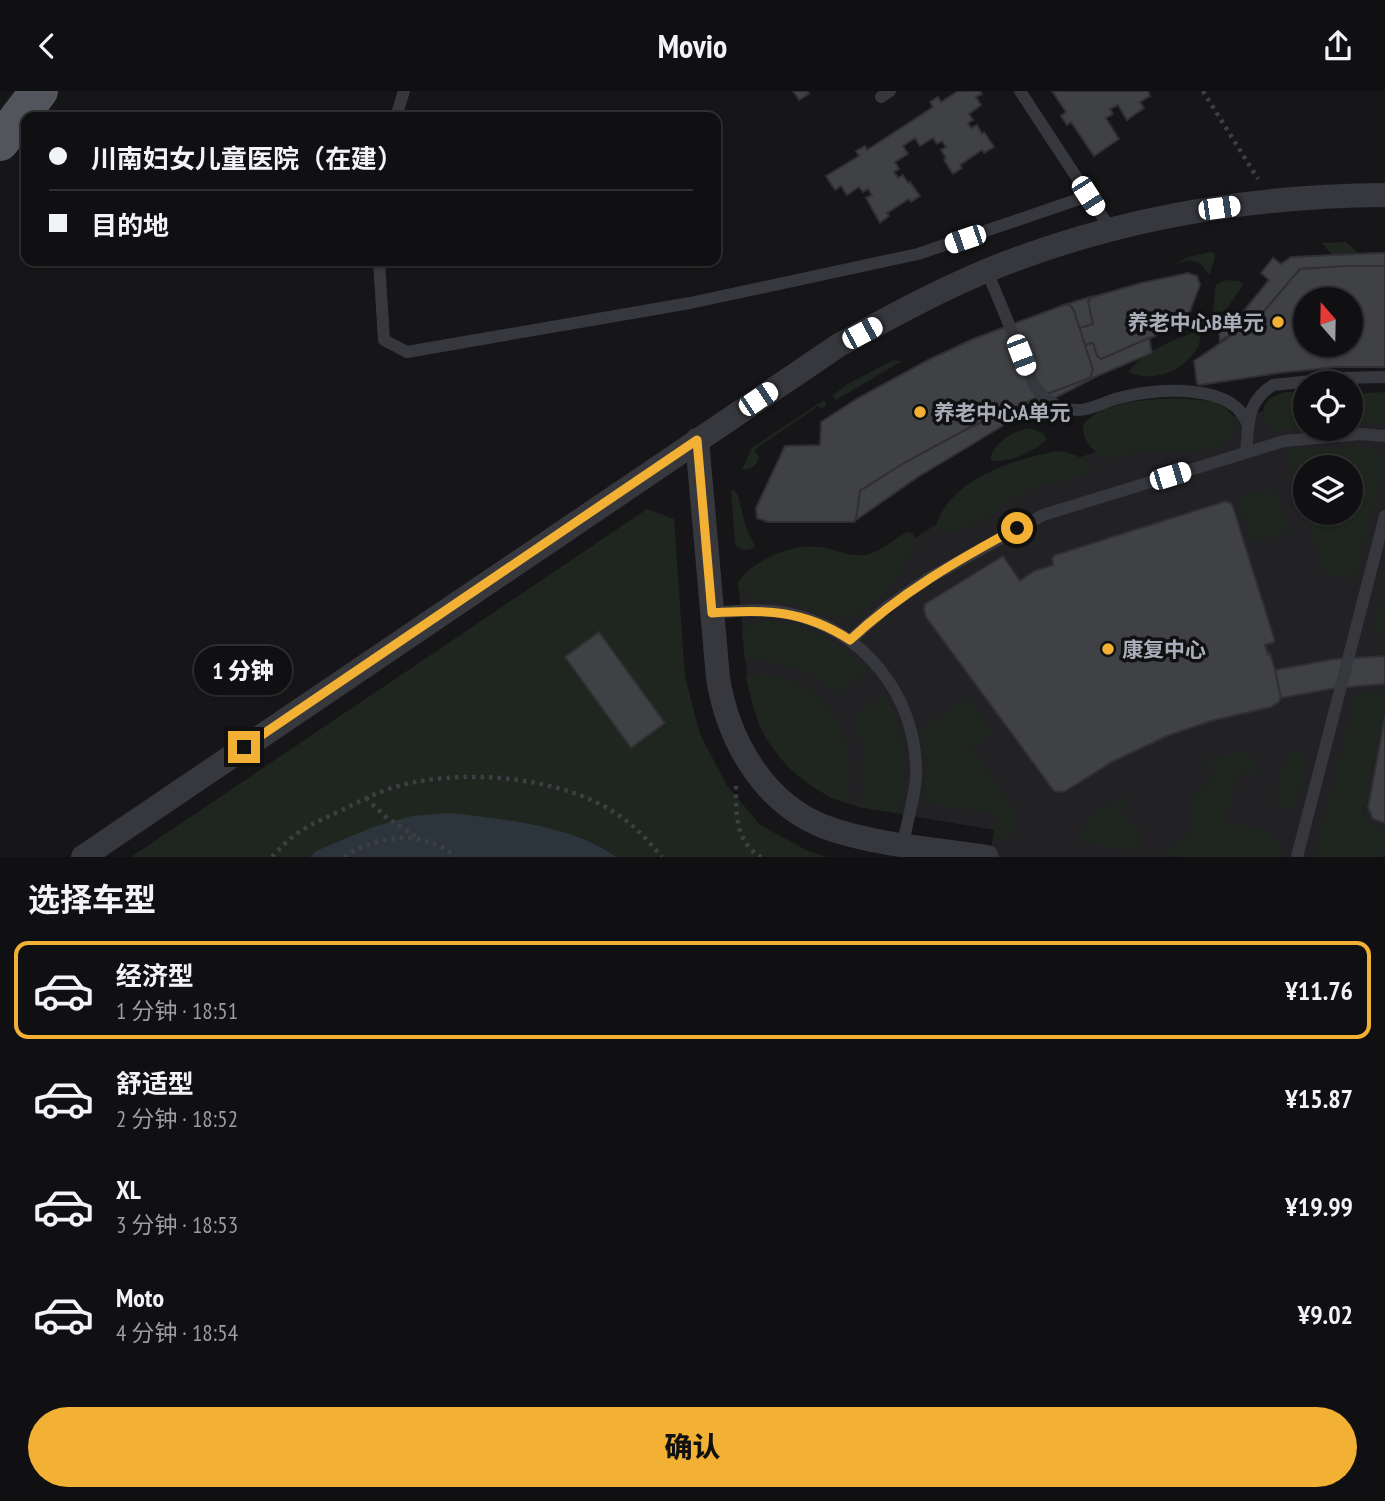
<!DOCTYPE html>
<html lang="zh">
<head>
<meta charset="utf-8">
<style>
  body { margin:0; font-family:"PT Sans Narrow","Noto Sans SC",sans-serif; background:#1e1e20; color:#f1f3f6; height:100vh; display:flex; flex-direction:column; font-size:26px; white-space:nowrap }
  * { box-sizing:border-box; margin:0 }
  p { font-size:23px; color:#9c9d9f }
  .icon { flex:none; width:38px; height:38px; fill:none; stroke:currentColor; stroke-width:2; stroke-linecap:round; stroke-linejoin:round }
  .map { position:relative; height:766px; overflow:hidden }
  .drawer { display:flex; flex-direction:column; background:#101012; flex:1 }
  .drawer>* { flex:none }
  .banner { position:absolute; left:21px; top:21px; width:700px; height:154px; border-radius:14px; box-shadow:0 2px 5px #0004,0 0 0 2px #303032; display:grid; align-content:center; height:154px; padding:0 28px; background:#101012 }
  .needle { width:46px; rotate:340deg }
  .buttons { position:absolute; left:1293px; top:196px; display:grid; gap:14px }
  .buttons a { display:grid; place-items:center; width:70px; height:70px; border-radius:50%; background:#101012; box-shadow:0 2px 5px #0004,0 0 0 2px #303032; font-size:35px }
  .end { position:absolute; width:32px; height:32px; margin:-16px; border:9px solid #f2b134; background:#111; box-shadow:0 0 0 4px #111 }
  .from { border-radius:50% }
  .bubble { position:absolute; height:49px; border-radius:24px; background:#101012; box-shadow:0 2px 5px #0004,0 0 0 2px #303032; font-size:23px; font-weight:800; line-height:49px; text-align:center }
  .car { position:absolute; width:21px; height:42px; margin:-21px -10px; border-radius:9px; box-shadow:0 0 5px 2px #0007; background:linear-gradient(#fff 24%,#345 0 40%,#fff 0 76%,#345 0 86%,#fff 0) }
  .banner b { display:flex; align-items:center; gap:24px; height:66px; font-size:26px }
  .banner b+b { border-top:2px solid #303032 }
  .banner i { width:18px; height:18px; background:#f1f3f6 }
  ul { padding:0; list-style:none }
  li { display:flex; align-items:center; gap:21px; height:98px; margin:0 14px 10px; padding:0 14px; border:4px solid transparent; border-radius:14px }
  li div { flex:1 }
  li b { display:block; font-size:26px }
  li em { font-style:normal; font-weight:800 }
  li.selected { border-color:#f2b134 }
  li>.icon { width:63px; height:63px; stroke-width:1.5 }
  h2 { padding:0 28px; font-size:32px; line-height:84px }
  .cta { display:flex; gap:14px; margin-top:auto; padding:14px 28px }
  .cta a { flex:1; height:80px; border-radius:42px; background:#f2b134; color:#111; font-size:28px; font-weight:800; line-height:80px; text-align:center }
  header { display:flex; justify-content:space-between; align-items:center; height:91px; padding:0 28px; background:#101012; font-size:32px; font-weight:800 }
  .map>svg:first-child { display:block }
  .built { fill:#222225; fill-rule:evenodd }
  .green { fill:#1e261f }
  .water { fill:#2c353c }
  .building { fill:#404145; stroke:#303034; stroke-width:2; fill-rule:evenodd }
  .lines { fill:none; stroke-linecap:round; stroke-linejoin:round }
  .path { stroke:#3d3f44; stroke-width:4.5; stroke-dasharray:3.5 5; stroke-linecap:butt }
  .lane { stroke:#37383d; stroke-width:12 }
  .street { stroke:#37383d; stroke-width:24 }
  .primary { stroke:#53555c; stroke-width:38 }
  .route { stroke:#f2b134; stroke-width:9 }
  .poi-dot { fill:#f2b134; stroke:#111113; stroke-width:2.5 }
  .labels { text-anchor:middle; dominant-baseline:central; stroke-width:7; stroke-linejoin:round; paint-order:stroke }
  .poi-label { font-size:21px; font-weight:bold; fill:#a8adb8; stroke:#111113; text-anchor:start }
</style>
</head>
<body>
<header><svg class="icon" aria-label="back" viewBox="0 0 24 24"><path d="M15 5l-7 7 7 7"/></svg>Movio<svg class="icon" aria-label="share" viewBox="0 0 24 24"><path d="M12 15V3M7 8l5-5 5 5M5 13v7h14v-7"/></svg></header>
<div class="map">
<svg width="1385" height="766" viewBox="0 0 1385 766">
  <rect width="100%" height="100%" fill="#161618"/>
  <!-- built -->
  <path class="built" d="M1351 312H1385V766H990L994 739 859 716 831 707 808 692 786 674 766 648 758 631 749 600 738 491 869 478 932 436 983 409 1073 369 1103 358 1220 327 1305 314 1306 338H1351ZM1306 376H1351V422H1306Z"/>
  <!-- green -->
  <g class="green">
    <path d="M1346 151 1358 162 1385 163 1333 165 1322 152Z"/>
    <path d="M1210 161 1214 162 1215 166 1210 183 1207 182C1200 167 1189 168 1176 173L1188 166Z"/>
    <path d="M1226 189 1239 190 1243 194 1228 216 1215 228H1212L1216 194Z"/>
    <path d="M1198 241 1201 243C1199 274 1155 295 1129 281 1138 264 1178 245 1198 241Z"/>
    <path d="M893 269 902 270 836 309 832 305 848 293Z"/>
    <path d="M1286 301H1305V337L1273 340C1254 323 1264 306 1286 301Z"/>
    <path d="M1385 301V332L1351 333V303Z"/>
    <path d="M1178 307C1190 309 1205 308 1216 312 1245 324 1238 349 1212 358 1187 366 1166 360 1141 360 1130 361 1120 367 1109 367 1093 362 1083 351 1083 334 1101 310 1150 308 1178 307Z"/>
    <path d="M824 309 827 314 821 318 818 315 754 359 759 366C758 374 750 380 742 378L752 357Z"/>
    <path d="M1030 337 1043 342 1047 348C1036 360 1006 374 990 369 994 351 1012 340 1030 337Z"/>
    <path d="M1360 355 1377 361 1382 371 1383 380 1354 487 1325 483 1306 422H1351V376H1306L1305 421 1286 359Z"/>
    <path d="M1058 360C1072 362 1086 366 1092 379 1077 392 1053 389 1035 395 1017 401 1005 416 989 425 976 434 953 442 937 441L936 434C951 388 1014 368 1058 360Z"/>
    <path d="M1266 398 1276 403 1289 440 1252 452 1238 407Z"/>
    <path d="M734 399 738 404 746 437 755 455C749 462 740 459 735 453L731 400Z"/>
    <path d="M647 418 674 428 685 586 700 643 726 693 760 734 808 760 827 766H131Z"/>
    <path d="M907 441 913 442 915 447C913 473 870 527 842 526 824 526 807 515 789 512 771 509 753 512 738 498V491C755 468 792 452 821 456 836 458 848 466 864 464 881 462 893 448 907 441Z"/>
    <path d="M1385 491V539L1372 543Z"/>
    <path d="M765 530C805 531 840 552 868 580L836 603C809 579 781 567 745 570L742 540 748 535Z"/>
    <path d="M766 583C833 596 860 647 845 712 786 690 756 644 746 585Z"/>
    <path d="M1385 600V617L1362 720C1365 733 1373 736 1385 737V760L1378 766H1314L1357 601Z"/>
    <path d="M885 604C905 643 909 680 898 722L859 716C868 684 867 656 852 626Z"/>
    <path d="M967 607 993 642 971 657 1017 723 1015 738 1007 746 993 749 996 723 924 712 927 675 921 639Z"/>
    <path d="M1238 660C1251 662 1260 670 1259 685L1238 680 1225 731C1246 737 1282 738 1282 766H1181L1160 763C1168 754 1180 754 1187 745 1198 734 1188 721 1193 708 1198 698 1210 695 1214 684L1210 674 1198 672Z"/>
    <path d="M1297 661 1303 664 1307 672 1295 714 1283 718C1269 707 1282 683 1286 667L1290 662Z"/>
    <path d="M1127 704 1122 723 1140 740V760L1083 752C1076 726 1109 714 1127 704Z"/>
  </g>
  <!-- water -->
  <path class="water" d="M449 722C502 728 572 734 616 766H310L316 760 373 736 412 725Z"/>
  <!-- building -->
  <g class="building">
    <path d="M793 0H807L809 3 799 9Z"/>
    <path d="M958 0H980L982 3 976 6 981 14 969 23 973 29 968 32 971 37 977 34 982 43 984 41 994 56 984 62 982 59 960 74 962 77 953 83 944 69 946 67 941 59 946 56 942 50 937 53 933 47 920 55 915 47 903 55 908 63 895 71 899 78 894 81 898 87 903 84 908 92 910 91 920 105 911 111 909 108 887 122 889 125 880 132 866 107 872 104 868 98 863 101 859 96 847 104 841 95 835 99 826 85 859 65 856 60 865 55 867 59 933 16 930 11 938 6 941 11Z"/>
    <path d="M1052 0H1148L1150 5 1140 11 1144 17 1127 29 1118 14 1110 18 1113 23 1106 27 1119 48 1094 65 1071 31 1067 34 1061 25 1066 21Z"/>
    <path d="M1378 162H1385V175L1300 178 1260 225 1220 250 1218 234 1222 230 1230 237 1269 189 1261 182 1273 167 1281 173 1291 166Z"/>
    <path d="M1345 175H1385V276H1335L1279 282 1200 294 1197 293 1194 270 1260 225 1300 178ZM1306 208H1351V254H1306Z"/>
    <path d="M1188 182 1197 185 1200 194 1186 231 1104 268H1101L1097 265 1093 252 1085 254 1079 237 1093 233 1088 214 1089 207 1141 192Z"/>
    <path d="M1093 205 1088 210 1093 233 1079 237 1072 216 1064 214Z"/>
    <path d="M1064 214H1070L1074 220 1093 279 1090 287 1034 308 967 338 904 372 860 400 858 424 854 431H768L757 427 756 417 785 355 820 354 821 331 858 307 928 269 973 248Z"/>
    <path d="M1149 247 1152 262 1097 285 1009 331 918 386 856 429 860 400 904 372 967 338 1034 308 1090 287 1093 279 1085 254 1093 252 1097 265 1101 268Z"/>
    <path d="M1226 410 1232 413 1274 547V551L1265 554 1268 563 1270 562 1282 602 1279 611 1271 616 1211 630 1167 645 1112 671 1064 701 1054 700 926 526 924 519 925 513 1003 465 1020 490 1034 480 1053 474 1052 467 1055 464Z"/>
    <path d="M599 541 665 632 631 657 565 566Z"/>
    <path d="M1385 565V593L1336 597 1281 607 1275 579 1334 568Z"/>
    <path d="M1385 625V732L1373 728 1368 717Z"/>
  </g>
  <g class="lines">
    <!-- path -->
    <g class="path">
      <path d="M1203 0 1258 88"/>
      <path d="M736 695C736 722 735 751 761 766"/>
      <path d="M366 707 387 727 418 747"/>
      <path d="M272 766C298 737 309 735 342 719 358 711 374 703 391 697 459 676 566 684 624 728 639 739 650 752 662 766"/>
      <path d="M344 766C378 743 424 739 456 766"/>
    </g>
    <!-- lane -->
    <g class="lane">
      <path d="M1020 0 1111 139"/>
      <path d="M881 6 890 0"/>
      <path d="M396 26 404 0"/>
      <path d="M379 170 384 249 407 261 690 212 918 163 1088 105"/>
      <path d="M987 180 1034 294C1044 309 1059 319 1078 319 1093 319 1105 310 1119 307 1155 297 1236 291 1248 335"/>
      <path d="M1246 361C1249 332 1246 311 1273 294L1341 287 1384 286"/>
      <path d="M712 522C737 520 762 517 787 522 863 537 918 606 916 684 915 707 907 730 903 753"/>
      <path d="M850 549 887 516 929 487 1043 424 1284 350 1361 343 1385 345"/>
      <path d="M1297 766 1385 425"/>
    </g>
    <!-- street -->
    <g class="street">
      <path d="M697 349 718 587C728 649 763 712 825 736 874 754 935 758 987 766"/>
      <path d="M83 766 839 254C887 228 935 201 986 180 1112 128 1249 105 1385 104"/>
    </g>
    <!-- primary -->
    <path class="primary" d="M0 51 39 0"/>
  </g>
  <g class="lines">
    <!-- route -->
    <path class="route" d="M244 656 697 349 712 522C765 518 804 519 850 549 900 502 958 469 1017 437"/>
  </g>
  <!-- markers -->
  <g class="poi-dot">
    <circle cx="1278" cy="231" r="7"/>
    <circle cx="920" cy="321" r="7"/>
    <circle cx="1108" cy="558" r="7"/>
  </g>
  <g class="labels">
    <!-- poi labels -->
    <g class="poi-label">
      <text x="1264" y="231" text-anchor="end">养老中心B单元</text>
      <text x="934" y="321">养老中心A单元</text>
      <text x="1122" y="558">康复中心</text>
    </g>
  </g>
</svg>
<div class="buttons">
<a><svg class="needle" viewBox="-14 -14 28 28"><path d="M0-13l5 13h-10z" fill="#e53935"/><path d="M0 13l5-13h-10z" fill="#9c9d9f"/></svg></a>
<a><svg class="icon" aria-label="locate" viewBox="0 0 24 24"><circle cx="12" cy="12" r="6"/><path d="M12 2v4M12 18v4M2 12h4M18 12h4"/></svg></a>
<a><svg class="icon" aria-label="layers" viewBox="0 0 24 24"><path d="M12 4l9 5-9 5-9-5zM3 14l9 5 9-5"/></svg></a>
</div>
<i class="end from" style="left:1017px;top:437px"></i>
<i class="end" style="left:244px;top:656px"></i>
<div class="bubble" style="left:194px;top:555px;width:98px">1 分钟</div>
<i class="car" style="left:1088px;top:105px;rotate:147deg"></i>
<i class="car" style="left:1219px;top:117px;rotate:82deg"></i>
<i class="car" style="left:965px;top:148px;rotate:251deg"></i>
<i class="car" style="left:862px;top:242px;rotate:62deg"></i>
<i class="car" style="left:1021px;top:264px;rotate:159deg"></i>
<i class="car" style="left:758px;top:308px;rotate:56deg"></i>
<i class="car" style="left:1170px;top:385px;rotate:73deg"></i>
<div class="banner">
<b><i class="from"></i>川南妇女儿童医院（在建）</b>
<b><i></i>目的地</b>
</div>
</div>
<section class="drawer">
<h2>选择车型</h2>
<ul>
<li class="selected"><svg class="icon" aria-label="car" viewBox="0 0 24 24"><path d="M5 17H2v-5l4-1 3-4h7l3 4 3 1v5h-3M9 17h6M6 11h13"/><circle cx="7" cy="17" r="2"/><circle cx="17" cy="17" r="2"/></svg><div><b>经济型</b><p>1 分钟 · 18:51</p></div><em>¥11.76</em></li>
<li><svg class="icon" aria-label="car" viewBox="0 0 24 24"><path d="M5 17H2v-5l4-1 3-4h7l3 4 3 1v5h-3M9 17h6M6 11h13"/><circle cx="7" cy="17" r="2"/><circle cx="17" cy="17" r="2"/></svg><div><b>舒适型</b><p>2 分钟 · 18:52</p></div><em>¥15.87</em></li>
<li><svg class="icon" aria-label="car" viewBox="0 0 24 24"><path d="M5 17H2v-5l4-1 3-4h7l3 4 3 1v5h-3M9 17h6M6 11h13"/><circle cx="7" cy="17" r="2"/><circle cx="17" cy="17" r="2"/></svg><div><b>XL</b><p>3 分钟 · 18:53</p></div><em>¥19.99</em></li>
<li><svg class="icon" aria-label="car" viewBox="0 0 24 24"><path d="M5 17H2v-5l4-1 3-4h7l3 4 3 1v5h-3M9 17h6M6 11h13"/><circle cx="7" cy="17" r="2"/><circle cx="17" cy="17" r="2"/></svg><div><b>Moto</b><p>4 分钟 · 18:54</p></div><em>¥9.02</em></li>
</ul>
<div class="cta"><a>确认</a></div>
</section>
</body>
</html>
